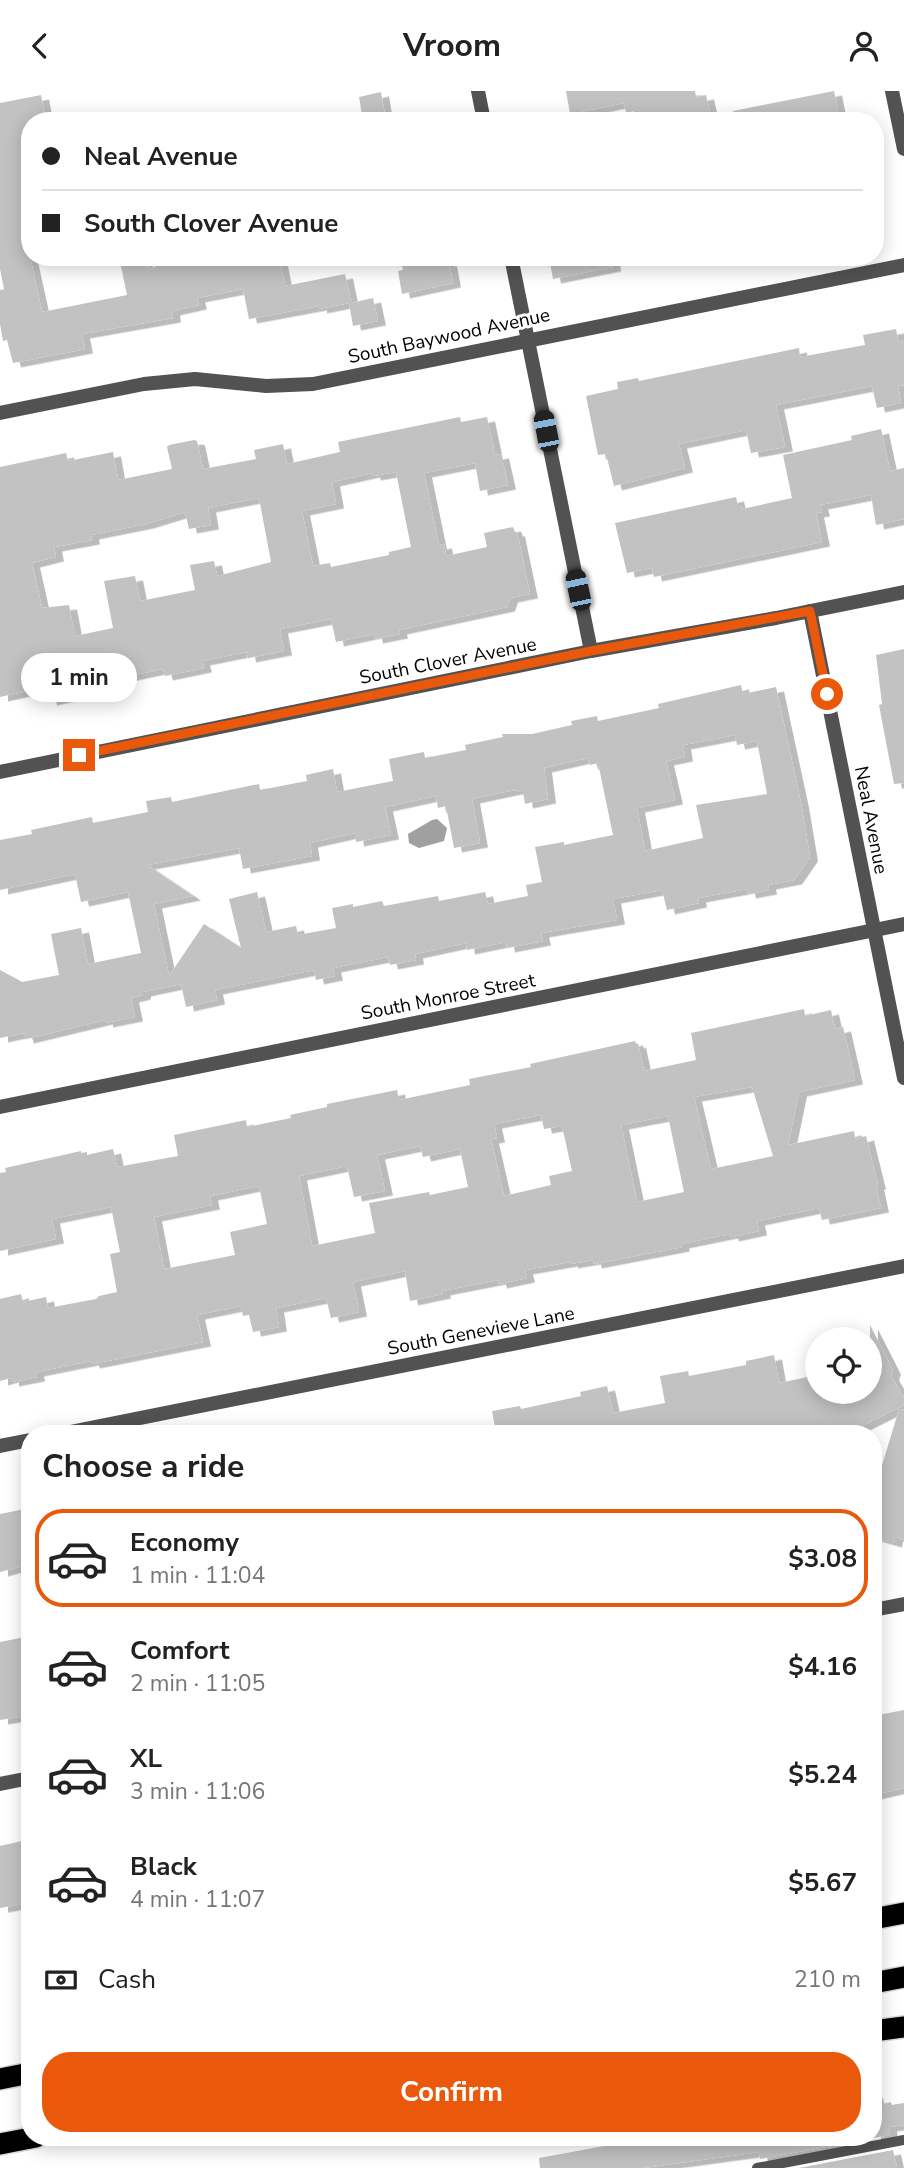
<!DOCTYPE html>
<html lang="en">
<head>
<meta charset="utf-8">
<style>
  body { margin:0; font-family:"Nunito Sans",sans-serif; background:#f6f6f6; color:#222; height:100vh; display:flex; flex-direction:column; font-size:26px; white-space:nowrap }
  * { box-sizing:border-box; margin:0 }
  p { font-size:23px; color:#767676 }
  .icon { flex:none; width:38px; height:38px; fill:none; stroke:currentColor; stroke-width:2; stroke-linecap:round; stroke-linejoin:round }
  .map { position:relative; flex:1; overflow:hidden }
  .details { position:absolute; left:21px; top:1334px; width:861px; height:721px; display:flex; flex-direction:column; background:#fff; border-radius:28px; box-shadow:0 4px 18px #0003 }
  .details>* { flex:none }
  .banner { position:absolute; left:21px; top:21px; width:863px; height:154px; border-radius:28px; box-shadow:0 4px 18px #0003; display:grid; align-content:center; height:154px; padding:0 21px; background:#fff }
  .fabs { position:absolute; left:805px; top:1236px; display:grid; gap:14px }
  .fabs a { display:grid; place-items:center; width:77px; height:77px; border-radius:50%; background:#fff; box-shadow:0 4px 18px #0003; font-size:35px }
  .end { position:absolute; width:32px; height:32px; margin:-16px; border:9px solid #ea580c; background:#fff; box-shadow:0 0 0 4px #fff }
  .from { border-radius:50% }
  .bubble { position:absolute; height:49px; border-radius:24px; background:#fff; box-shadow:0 4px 18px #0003; font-size:23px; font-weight:700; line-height:49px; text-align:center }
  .car { position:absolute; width:21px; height:42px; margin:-21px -10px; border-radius:9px; box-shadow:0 0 5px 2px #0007; background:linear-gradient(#222 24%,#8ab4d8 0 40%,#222 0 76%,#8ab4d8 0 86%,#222 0) }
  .banner b { display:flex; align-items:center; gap:24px; height:66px; font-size:26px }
  .banner b+b { border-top:2px solid #e0e0e0 }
  .banner i { width:18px; height:18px; background:#222 }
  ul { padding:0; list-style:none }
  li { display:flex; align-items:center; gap:21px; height:98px; margin:0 14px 10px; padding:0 7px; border:4px solid transparent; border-radius:28px }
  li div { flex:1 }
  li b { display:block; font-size:26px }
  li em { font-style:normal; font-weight:700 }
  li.selected { border-color:#ea580c }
  li>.icon { width:63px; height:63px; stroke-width:1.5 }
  h2 { padding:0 21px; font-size:32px; line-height:84px }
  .pay { display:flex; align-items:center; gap:18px; height:77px; padding:0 21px; font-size:26px }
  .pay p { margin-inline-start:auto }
  .action { display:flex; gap:14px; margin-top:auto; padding:14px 21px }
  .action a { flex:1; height:80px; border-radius:28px; background:#ea580c; color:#fff; font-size:28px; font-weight:700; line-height:80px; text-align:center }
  header { display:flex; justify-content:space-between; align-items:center; height:91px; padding:0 21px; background:#fff; font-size:32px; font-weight:700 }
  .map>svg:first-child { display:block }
  .water { fill:#a0a0a0 }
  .building { fill:#c2c2c2; fill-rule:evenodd; filter:url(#shadow) }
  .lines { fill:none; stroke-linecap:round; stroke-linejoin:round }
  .motorway-casing { stroke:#dbdbdb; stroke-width:24 }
  .service { stroke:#525252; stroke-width:10 }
  .minor { stroke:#525252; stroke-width:14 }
  .motorway { stroke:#000; stroke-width:21 }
  .route { stroke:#ea580c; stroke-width:9 }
  .labels { text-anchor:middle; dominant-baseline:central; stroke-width:6; stroke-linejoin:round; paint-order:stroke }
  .street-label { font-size:19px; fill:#000; stroke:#fff }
</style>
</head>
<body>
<header><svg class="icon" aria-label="back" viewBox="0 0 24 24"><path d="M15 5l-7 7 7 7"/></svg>Vroom<svg class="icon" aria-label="person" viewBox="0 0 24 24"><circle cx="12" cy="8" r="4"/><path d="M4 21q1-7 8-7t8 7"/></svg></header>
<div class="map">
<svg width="904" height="2077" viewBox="0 0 904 2077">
  <defs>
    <filter id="shadow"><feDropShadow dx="8" dy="4.5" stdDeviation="0" flood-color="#0004"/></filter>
  </defs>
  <rect width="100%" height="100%" fill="#fff"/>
  <!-- water -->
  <path class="water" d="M437 728 447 737 444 750 419 757 409 752 408 743 432 729Z"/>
  <!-- building -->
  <g class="building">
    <path d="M566 0H695L696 6 706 4 712 30H641L639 19 626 22 624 12 570 23Z"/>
    <path d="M834 0 840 30H734L733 20Z"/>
    <path d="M381 1 386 30H363L359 6Z"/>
    <path d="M41 4 45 24 33 27 34 30H30V71L26 72 29 87 25 88 30 110V166L42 221 127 204 119 166H141L151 179 167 166 177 168 188 166 189 172 219 166H279L285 195 345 183 351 212 373 207 378 230 353 235 349 212 319 218V215L249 228 243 198 197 207 199 214 172 220 173 227 82 243 85 258 13 272 7 249 3 250 0 233V199L4 198 0 178V12Z"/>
    <path d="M400 166H445L446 171H449L453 192 402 203 398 180 403 179Z"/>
    <path d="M549 166H612L613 176 553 188Z"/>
    <path d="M896 238 898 251 904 249V294L898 295 901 312 877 317 872 295 776 314 785 356 751 362 746 339 679 353 685 377 614 395 606 363 598 364 586 305 618 298 617 291 638 287 639 290 799 257 800 266 865 254 863 244Z"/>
    <path d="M460 326 461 331 487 326 495 364 501 363 508 394 480 400 475 372 424 382 439 454 444 453 446 465 487 456 484 442 513 436 515 441H517L530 503 510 507 507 516 399 539 400 543 375 548 374 543 336 551 331 528 280 538 284 560 248 567 247 561 202 570 204 577 165 585 163 578 120 587 121 594 49 610 46 596 0 606V376L66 362 68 370 113 361 118 389 172 378 167 356 169 354 194 349 197 350 203 378 256 368 254 359 283 353 287 373 340 361 338 351ZM396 381 411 456 389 461V464L331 476 330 472 313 475 302 420 336 413 332 391 372 382 373 385ZM259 407 271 471 217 485 214 470 190 474 195 499 140 510 135 485 104 490 113 537 75 545 69 514 42 517 32 472 56 466 54 456 92 449 91 444 146 433 185 421 189 438 211 434 208 417Z"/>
    <path d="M881 338 890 380 904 377V428L876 434 871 404 820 414 822 421 816 422 822 451 654 486 652 477 627 482 615 432 736 406 738 415H741L742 418 792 407 783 364 852 349 851 345Z"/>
    <path d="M904 558V692L894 693 879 614 882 613 876 564Z"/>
    <path d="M741 594 743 603 776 596 801 712 810 766 794 789 768 794 769 799 748 803 747 798 698 807 699 812 667 819 662 799 613 808 617 829 541 842 543 850 507 857 506 851 467 859 466 852 415 863 416 869 390 874 388 866 333 877 335 885 316 889 314 879 215 899 217 909 186 916 181 893 143 901V904L131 907 135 926 105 932V929L26 948 24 942 0 947V879L22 891 59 884 51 843 81 837 88 873 141 862 128 801 81 811 75 783 0 799V749L32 743 31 739 92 726 93 732 148 721 146 710 171 706 172 711 259 693 260 699 307 690 306 684 333 678 337 701 393 690 389 668 424 661 425 667 466 659 465 654 503 646 502 643H532L572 634 571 630 597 625 598 630 659 617 658 613ZM735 644 737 654 757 650 767 703 696 714 703 747 645 760 637 717 675 709 666 670 685 666 683 654ZM588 667 590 674 598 672 613 744 564 754V751L535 756 542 791 526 794 528 805 488 813 485 801 439 810 438 805 384 815 382 810 353 816V813L332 817 336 837 298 844 296 835 266 841 257 801 229 808 241 857 204 833 169 885 154 813 193 805 147 774 239 757 243 778 312 765 310 752 355 742 356 751 391 744 385 716 436 705 438 717 446 715 454 757 480 752 472 708 514 699 523 701 525 713 548 708 544 677Z"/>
    <path d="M804 918 805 925 831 919 835 938 843 936 855 989 799 1001 788 1054 854 1040 855 1048 866 1045 878 1094H876L881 1117 822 1129 819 1117 757 1130 759 1140 731 1146 730 1143 681 1153 682 1156 594 1173 593 1169 570 1173V1171L525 1179 527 1187 499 1193 498 1189 442 1200 443 1203 410 1210 405 1180 353 1191 359 1221 331 1227 326 1207 276 1217 279 1236 253 1241 249 1224 243 1225 241 1215 197 1224 203 1251 92 1273 91 1270 36 1281 37 1286 11 1291V1287L0 1290V1208L21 1203 23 1211 46 1206 48 1217 96 1208 99 1205 117 1201 110 1163 120 1161 111 1116 52 1128 56 1148 0 1160V1082L6 1081 5 1077 81 1060V1062L87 1061V1064L113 1058 117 1076 178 1065 174 1044 246 1029 247 1036 291 1027 290 1024 327 1016V1013L397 999 399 1009 470 994 469 988 531 976 530 973 635 950 636 953 638 952 644 980 696 969 691 942ZM752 996 773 1065 711 1078 694 1006ZM541 1024 544 1038 562 1035 572 1080 549 1085 551 1094 504 1105 491 1048 497 1047 494 1033ZM668 1025 684 1101 637 1111 621 1034ZM420 1055 423 1066 460 1058 468 1096 430 1104 429 1101 369 1112 375 1142 312 1155 299 1085 347 1075 354 1106 385 1100 377 1064ZM259 1095 267 1133 230 1141 235 1164 164 1178 154 1126 212 1114 210 1105Z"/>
    <path d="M870 1234 893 1279 891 1285 904 1307V1314L848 1342H749L748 1336 728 1340 727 1334 687 1342H496L492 1320 520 1315 521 1318 581 1305 580 1301 607 1295 613 1322 665 1312 660 1285 688 1280 689 1285 746 1274V1270L774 1264 779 1292 817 1284V1300H870Z"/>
    <path d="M899 1318 904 1319V1449L895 1446 894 1452 873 1446V1404Z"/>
    <path d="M30 1417V1473L0 1481V1423Z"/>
    <path d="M30 1545V1624L0 1629V1551Z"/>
    <path d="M904 1619V1697L873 1704V1625Z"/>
    <path d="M26 1749 27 1754 30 1753V1812L0 1817V1755Z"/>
    <path d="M883 2007 885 2015 904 2012V2034L889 2036 890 2044 760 2068 759 2061 643 2077H540L539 2067 653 2046H873V2008Z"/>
    <path d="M893 2059 897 2077H799Z"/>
  </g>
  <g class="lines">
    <!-- motorway casing -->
    <g class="motorway-casing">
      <g id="motorway">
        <path d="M873 1828 904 1822"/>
        <path d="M873 1892 904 1886"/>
        <path d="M873 1940 904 1936"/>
        <path d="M0 1988 30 1982"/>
        <path d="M0 2053 36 2046"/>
      </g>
    </g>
    <!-- service -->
    <path class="service" d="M757 2077 904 2049"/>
    <!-- minor -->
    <g class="minor">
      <path d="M478 0 484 30"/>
      <path d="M892 0 904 58"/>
      <path d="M511 166 591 560"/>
      <path d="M0 322 144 293 195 288 266 295 313 293 904 174"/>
      <path d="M810 520 904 987"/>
      <path d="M0 681 591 560 776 527 904 501"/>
      <path d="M0 1016 904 833"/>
      <path d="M65 1342 904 1175"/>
      <path d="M0 1355 30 1349"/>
      <path d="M873 1519 904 1513"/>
      <path d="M0 1693 30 1687"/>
    </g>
    <!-- motorway -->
    <use href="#motorway" class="motorway"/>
  </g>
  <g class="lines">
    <!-- route -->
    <path class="route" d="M79 664 591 560 810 520 827 603"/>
  </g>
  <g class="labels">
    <!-- street labels -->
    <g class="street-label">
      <text transform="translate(449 245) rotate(-12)">South Baywood Avenue</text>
      <text transform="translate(448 570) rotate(-11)">South Clover Avenue</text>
      <text transform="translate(871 729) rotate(79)">Neal Avenue</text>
      <text transform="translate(448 906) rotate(-11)">South Monroe Street</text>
      <text transform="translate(481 1240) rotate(-11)">South Genevieve Lane</text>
    </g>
  </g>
</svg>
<div class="fabs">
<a><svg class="icon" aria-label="locate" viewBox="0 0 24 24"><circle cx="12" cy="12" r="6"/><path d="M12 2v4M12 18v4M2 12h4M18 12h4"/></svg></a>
</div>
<i class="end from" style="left:827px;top:603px"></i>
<i class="end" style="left:79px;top:664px"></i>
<div class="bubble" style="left:21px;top:562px;width:116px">1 min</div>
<i class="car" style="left:546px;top:340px;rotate:349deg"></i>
<i class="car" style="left:578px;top:499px;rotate:348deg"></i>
<div class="banner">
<b><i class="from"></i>Neal Avenue</b>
<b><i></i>South Clover Avenue</b>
</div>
<section class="details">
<h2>Choose a ride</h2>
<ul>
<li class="selected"><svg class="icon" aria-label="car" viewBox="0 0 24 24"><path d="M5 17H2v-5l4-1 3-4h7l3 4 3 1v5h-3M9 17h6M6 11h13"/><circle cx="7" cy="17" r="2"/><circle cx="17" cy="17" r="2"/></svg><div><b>Economy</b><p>1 min · 11:04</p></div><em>$3.08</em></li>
<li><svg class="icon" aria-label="car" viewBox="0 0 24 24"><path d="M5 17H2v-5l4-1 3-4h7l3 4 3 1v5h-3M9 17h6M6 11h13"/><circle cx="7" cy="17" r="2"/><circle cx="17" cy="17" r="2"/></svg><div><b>Comfort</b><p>2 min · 11:05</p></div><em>$4.16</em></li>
<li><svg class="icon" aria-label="car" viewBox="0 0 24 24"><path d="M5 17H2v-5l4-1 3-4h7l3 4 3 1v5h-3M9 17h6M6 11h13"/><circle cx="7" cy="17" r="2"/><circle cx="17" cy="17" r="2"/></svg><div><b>XL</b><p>3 min · 11:06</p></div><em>$5.24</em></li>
<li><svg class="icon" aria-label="car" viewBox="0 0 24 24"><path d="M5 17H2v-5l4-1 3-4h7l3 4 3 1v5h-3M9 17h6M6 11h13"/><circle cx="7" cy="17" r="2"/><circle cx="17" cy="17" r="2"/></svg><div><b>Black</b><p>4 min · 11:07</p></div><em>$5.67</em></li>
</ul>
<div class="pay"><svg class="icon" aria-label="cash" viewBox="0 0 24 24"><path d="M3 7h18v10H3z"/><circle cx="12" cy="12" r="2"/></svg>Cash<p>210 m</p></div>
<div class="action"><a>Confirm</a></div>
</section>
</div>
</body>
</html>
